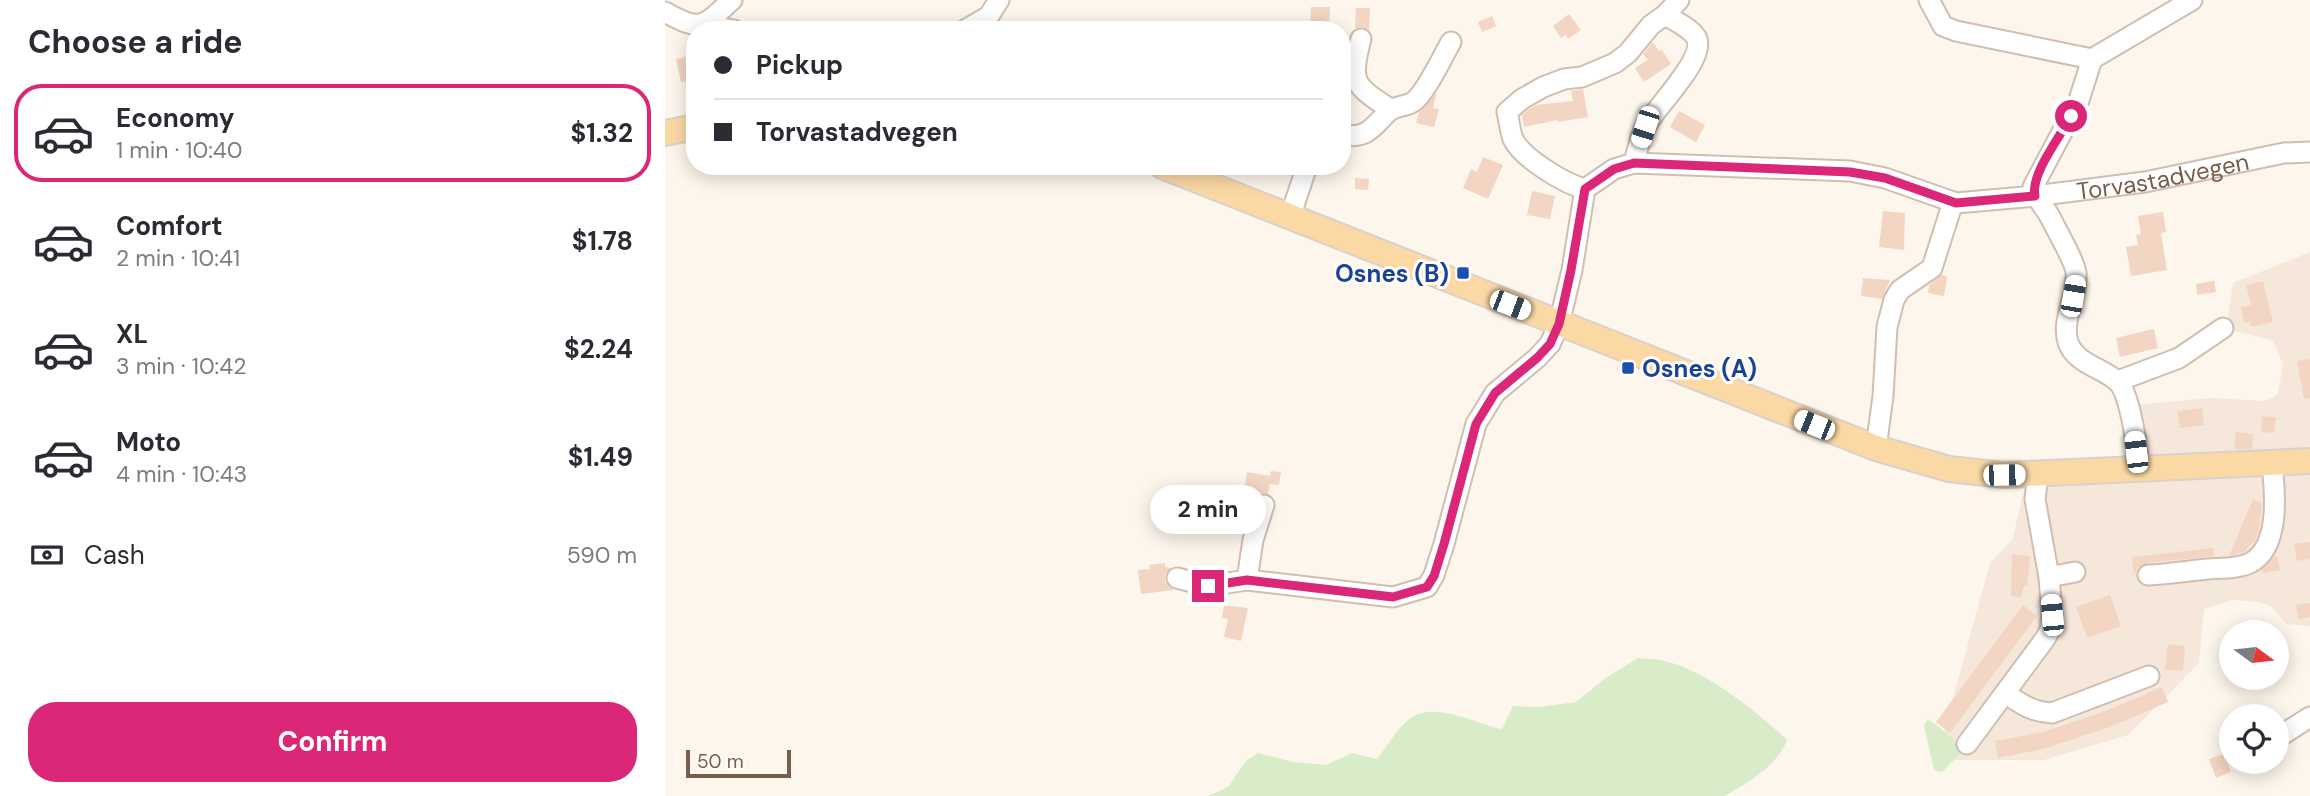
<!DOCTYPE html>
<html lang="en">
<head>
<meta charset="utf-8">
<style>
  body { margin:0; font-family:"DM Sans",sans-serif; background:#f2f2f3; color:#2b2b33; height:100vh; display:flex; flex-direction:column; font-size:26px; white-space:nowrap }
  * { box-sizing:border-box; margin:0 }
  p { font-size:23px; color:#7c7c81 }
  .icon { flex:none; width:38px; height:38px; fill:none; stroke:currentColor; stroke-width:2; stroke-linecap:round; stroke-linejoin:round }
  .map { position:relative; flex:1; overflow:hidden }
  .sheet { display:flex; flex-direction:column; background:#fff; width:665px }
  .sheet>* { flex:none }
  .guide { position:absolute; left:21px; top:21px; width:665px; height:154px; border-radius:28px; box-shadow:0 4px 18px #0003; display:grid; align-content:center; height:154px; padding:0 28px; background:#fff }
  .needle { width:46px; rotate:105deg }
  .controls { position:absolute; left:1554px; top:620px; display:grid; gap:14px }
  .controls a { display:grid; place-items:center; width:70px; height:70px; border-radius:50%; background:#fff; box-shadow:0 4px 18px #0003; font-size:35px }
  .scale { position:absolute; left:21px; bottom:18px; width:105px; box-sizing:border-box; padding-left:7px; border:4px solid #7a5c4d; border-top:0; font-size:19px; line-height:24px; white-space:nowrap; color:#7a5c4d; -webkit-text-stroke:5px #fffaf3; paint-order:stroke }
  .end { position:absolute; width:32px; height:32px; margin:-16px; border:9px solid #db2777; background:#fff; box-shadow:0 0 0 4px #fff }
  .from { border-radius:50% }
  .bubble { position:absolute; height:49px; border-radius:24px; background:#fff; box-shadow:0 4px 18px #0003; font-size:23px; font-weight:700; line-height:49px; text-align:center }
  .car { position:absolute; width:21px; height:42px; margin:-21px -10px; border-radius:9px; box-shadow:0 0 5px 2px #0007; background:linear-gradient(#fff 24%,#345 0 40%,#fff 0 76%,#345 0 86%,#fff 0) }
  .guide b { display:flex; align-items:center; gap:24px; height:66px; font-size:26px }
  .guide b+b { border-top:2px solid #e1e1e2 }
  .guide i { width:18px; height:18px; background:#2b2b33 }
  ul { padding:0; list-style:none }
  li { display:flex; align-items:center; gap:21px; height:98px; margin:0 14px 10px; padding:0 14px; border:4px solid transparent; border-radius:28px }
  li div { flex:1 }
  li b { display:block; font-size:26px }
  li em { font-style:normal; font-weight:700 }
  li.active { border-color:#db2777 }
  li>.icon { width:63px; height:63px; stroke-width:1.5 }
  h2 { padding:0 28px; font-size:32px; line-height:84px }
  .pay { display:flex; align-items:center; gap:18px; height:77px; padding:0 28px; font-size:26px }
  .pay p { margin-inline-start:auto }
  .cta { display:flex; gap:14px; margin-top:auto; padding:14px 28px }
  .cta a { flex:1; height:80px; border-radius:28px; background:#db2777; color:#fff; font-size:28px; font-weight:700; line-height:80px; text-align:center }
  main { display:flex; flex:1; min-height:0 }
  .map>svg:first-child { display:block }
  .residential { fill:#f5e8da }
  .green { fill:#d8ecc9 }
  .building { fill:#f3d5c3 }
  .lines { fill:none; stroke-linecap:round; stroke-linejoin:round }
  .minor-casing { stroke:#d1beb0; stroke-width:23 }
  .major-casing { stroke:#dad1cd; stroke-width:28 }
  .minor { stroke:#fff; stroke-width:19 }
  .major { stroke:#fbd9a5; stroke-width:24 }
  .route { stroke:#db2777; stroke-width:9 }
  .transit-dot { fill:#1a4fb4; stroke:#fffaf3; stroke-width:2.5 }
  .labels { text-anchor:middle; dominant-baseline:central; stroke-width:6; stroke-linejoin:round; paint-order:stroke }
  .street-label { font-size:24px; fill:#7a5c4d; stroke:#fffaf3 }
  .transit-label { font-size:24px; font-weight:bold; fill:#164399; stroke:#fffaf3; text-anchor:end }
</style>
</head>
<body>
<main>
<section class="sheet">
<h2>Choose a ride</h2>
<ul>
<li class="active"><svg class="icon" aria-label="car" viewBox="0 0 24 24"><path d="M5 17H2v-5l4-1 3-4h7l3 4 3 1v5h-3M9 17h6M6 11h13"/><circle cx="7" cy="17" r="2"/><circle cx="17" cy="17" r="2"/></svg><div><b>Economy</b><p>1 min · 10:40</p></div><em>$1.32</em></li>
<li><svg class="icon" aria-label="car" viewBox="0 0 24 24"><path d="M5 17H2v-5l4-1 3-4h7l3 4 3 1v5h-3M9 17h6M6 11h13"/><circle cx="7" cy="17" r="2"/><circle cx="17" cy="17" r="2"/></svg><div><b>Comfort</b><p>2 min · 10:41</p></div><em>$1.78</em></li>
<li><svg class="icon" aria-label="car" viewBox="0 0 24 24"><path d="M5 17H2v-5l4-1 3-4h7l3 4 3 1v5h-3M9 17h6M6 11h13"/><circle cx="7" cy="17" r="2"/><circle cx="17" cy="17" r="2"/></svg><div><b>XL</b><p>3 min · 10:42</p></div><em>$2.24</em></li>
<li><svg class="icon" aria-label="car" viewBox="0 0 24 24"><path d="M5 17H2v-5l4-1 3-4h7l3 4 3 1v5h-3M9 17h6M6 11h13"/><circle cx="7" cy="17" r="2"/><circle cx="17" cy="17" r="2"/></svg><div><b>Moto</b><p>4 min · 10:43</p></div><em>$1.49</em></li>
</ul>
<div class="pay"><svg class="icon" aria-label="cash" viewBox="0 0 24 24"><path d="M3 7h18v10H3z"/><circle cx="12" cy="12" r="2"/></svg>Cash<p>590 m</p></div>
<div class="cta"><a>Confirm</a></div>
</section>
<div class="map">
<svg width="1645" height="796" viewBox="0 0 1645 796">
  <rect width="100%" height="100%" fill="#fdf6ec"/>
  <!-- residential -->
  <path class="residential" d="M1645 252V626L1621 624 1606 606 1594 602 1567 600 1539 609 1534 663 1463 735 1379 760H1271L1325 563 1347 540 1363 475 1472 470 1469 405 1547 398 1600 401 1613 394 1618 364 1607 340 1561 329 1568 283Z"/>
  <!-- green -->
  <g class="green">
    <path d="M973 658C982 659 992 659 1000 661 1043 672 1090 710 1122 740 1112 766 1084 782 1060 796H543L563 787 581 761 593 753 628 762 661 765 687 753 712 759C722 747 731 730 743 720 769 699 809 724 837 729L848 706 874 707 911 702 942 677Z"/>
    <path d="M1263 719 1301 748 1277 772 1269 770 1259 725Z"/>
  </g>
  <!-- building -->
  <g class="building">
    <path d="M646 7H665L664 30H645Z"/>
    <path d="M691 8H705L704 30 698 27 690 28Z"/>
    <path d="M904 14 916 30 903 39 901 35 896 38 888 26Z"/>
    <path d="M827 16 831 26 817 32 813 22Z"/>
    <path d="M988 42 994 51 996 49 1006 64 979 82 970 68 983 60 978 54Z"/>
    <path d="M30 55V105H25L20 81 16 82 11 59Z"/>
    <path d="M918 89 923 117 893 122 892 120 859 127 857 115 864 109 871 105 908 101 906 91Z"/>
    <path d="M772 92 768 108 774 109 769 127 751 123 754 113Z"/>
    <path d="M1014 111 1040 125 1031 142 1005 127Z"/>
    <path d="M818 157 838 165 823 199 798 188 806 169 812 172Z"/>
    <path d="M690 178 704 179 703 190 690 189Z"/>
    <path d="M867 191 890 196 885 219 862 215Z"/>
    <path d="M1218 211 1240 213 1239 250 1214 247Z"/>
    <path d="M1498 212 1501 232 1496 233 1502 270 1466 276 1461 247 1473 245 1471 235 1476 234 1473 216Z"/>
    <path d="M1276 275 1282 276 1279 296 1263 293 1264 285Z"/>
    <path d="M1198 278 1225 280 1217 299 1196 296Z"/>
    <path d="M1549 281 1551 292 1532 295 1531 284Z"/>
    <path d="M1598 281 1608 322 1586 327 1585 322 1579 323 1576 307 1586 305 1581 285Z"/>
    <path d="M1489 329 1493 348 1455 357 1451 338Z"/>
    <path d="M1645 359V398L1639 399 1632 361Z"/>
    <path d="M1537 408 1539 425 1515 428 1512 411Z"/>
    <path d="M1597 416 1611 417 1609 433 1596 432Z"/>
    <path d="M1571 432 1588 434 1587 449H1569Z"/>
    <path d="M606 471 616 472 614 485 605 484 603 494 596 493 589 499 584 498 586 487 580 486 582 472 605 476Z"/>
    <path d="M1588 499 1597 503 1594 529 1591 539 1579 552 1564 556Z"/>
    <path d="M1645 542V559L1632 561 1629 544Z"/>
    <path d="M1548 548 1550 556 1482 563 1476 565 1469 575 1467 557Z"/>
    <path d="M1347 554 1365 556 1362 587 1359 586 1356 598 1346 596Z"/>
    <path d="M1612 556 1615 570 1598 573 1597 569 1609 557Z"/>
    <path d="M500 563V567L506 568 500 574V582L509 590 476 594 473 570 485 569 484 565Z"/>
    <path d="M1445 595 1456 626 1422 638 1411 607Z"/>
    <path d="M1645 603V617L1634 620 1631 605Z"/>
    <path d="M559 605 583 608 576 641 559 637 563 619 557 618Z"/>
    <path d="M1358 605 1372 616 1285 733 1271 722Z"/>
    <path d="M1503 644 1520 646 1518 671 1500 669Z"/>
    <path d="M1497 687 1503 702 1445 727 1378 749 1333 758 1330 741 1378 732 1443 710Z"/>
    <path d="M1559 754 1566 772 1551 778 1544 759Z"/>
  </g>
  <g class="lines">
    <!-- minor casing -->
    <g class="minor-casing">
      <g id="minor">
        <path d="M1264 0 1278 26 1291 31 1427 59"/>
        <path d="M0 12C37 33 38 26 67 0"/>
        <path d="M36 25 69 30"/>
        <path d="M300 30 324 16 334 0"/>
        <path d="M696 39C685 82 688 85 725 109"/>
        <path d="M677 135C702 139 707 128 723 112 729 106 740 107 748 102 760 94 778 56 786 42"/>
        <path d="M969 163C972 151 975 137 981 126 990 107 1043 58 1031 37 1024 27 1010 21 1000 15"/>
        <path d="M920 189C900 184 857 158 848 139 845 131 844 120 842 112L857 99 878 87 899 79 917 77 950 63 963 53 986 25 1000 15 1014 0"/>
        <path d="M625 217 642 166"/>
        <path d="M1453 381 1514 358 1558 328"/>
        <path d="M1211 448 1218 396 1222 327 1229 300 1235 290 1267 268 1288 202"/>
        <path d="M1473 470C1474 453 1465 394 1453 382 1439 368 1410 364 1403 342 1396 319 1413 297 1411 273 1411 264 1389 225 1384 215 1378 205 1371 199 1368 187L1414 100 1427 59 1527 0"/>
        <path d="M1483 575C1503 574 1522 571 1542 569 1555 568 1573 569 1585 563 1616 547 1610 491 1607 463"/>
        <path d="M1384 577 1410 572"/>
        <path id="s1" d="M512 578 543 586 582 580 728 597 762 587 769 575 779 544 811 424 830 393 872 358 885 344 894 324 907 270 920 189 949 169 969 163 1185 171 1220 178 1291 203 1370 196 1480 182 1619 153 1645 152"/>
        <path d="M582 580 588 540 599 505"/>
        <path d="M1340 693C1356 704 1367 712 1387 713L1484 676"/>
        <path d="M1612 738 1645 717"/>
        <path d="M1302 744 1380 639 1385 630 1387 615 1384 577 1370 499 1373 475"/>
      </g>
    </g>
    <!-- major casing -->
    <g class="major-casing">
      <g id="major">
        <path d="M0 133 30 127"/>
        <path d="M497 166 1211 448 1284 469 1339 475 1645 461"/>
      </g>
    </g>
    <!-- minor -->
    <use href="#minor" class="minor"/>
    <!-- major -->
    <use href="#major" class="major"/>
  </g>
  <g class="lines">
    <!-- route -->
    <path class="route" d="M543 586 582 580 728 597 762 587 769 576 779 544 811 424 830 393 872 358 885 344 894 324 906 270 920 189 949 169 969 163 1185 172 1220 178 1291 203 1370 196C1365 174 1396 136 1406 116"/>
  </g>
  <!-- markers -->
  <g class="transit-dot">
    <rect x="791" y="266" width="14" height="14" rx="3.5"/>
    <rect x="956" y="361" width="14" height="14" rx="3.5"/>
  </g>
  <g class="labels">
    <!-- street labels -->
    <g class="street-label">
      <text stroke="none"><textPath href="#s1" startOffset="1286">Torvastadvegen</textPath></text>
    </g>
    <!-- transit labels -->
    <g class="transit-label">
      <text x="784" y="273">Osnes (B)</text>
      <text x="977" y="368" text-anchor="start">Osnes (A)</text>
    </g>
  </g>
</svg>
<div class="controls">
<a><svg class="needle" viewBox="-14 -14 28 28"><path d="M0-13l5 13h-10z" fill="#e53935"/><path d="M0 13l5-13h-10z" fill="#7c7c81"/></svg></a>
<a><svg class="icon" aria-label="locate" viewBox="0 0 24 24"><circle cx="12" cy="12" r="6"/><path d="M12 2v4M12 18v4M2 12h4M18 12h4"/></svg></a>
</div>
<div class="scale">50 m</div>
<i class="end from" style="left:1406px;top:116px"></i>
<i class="end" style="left:543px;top:586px"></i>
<div class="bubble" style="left:485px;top:485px;width:116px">2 min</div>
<i class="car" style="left:980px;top:127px;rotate:198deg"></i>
<i class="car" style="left:1408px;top:296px;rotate:10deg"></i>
<i class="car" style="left:845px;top:305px;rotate:111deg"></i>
<i class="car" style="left:1149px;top:425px;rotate:292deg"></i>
<i class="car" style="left:1471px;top:452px;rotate:353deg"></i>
<i class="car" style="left:1339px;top:475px;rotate:89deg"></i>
<i class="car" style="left:1387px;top:615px;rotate:355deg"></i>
<div class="guide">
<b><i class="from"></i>Pickup</b>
<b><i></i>Torvastadvegen</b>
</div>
</div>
</main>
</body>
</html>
